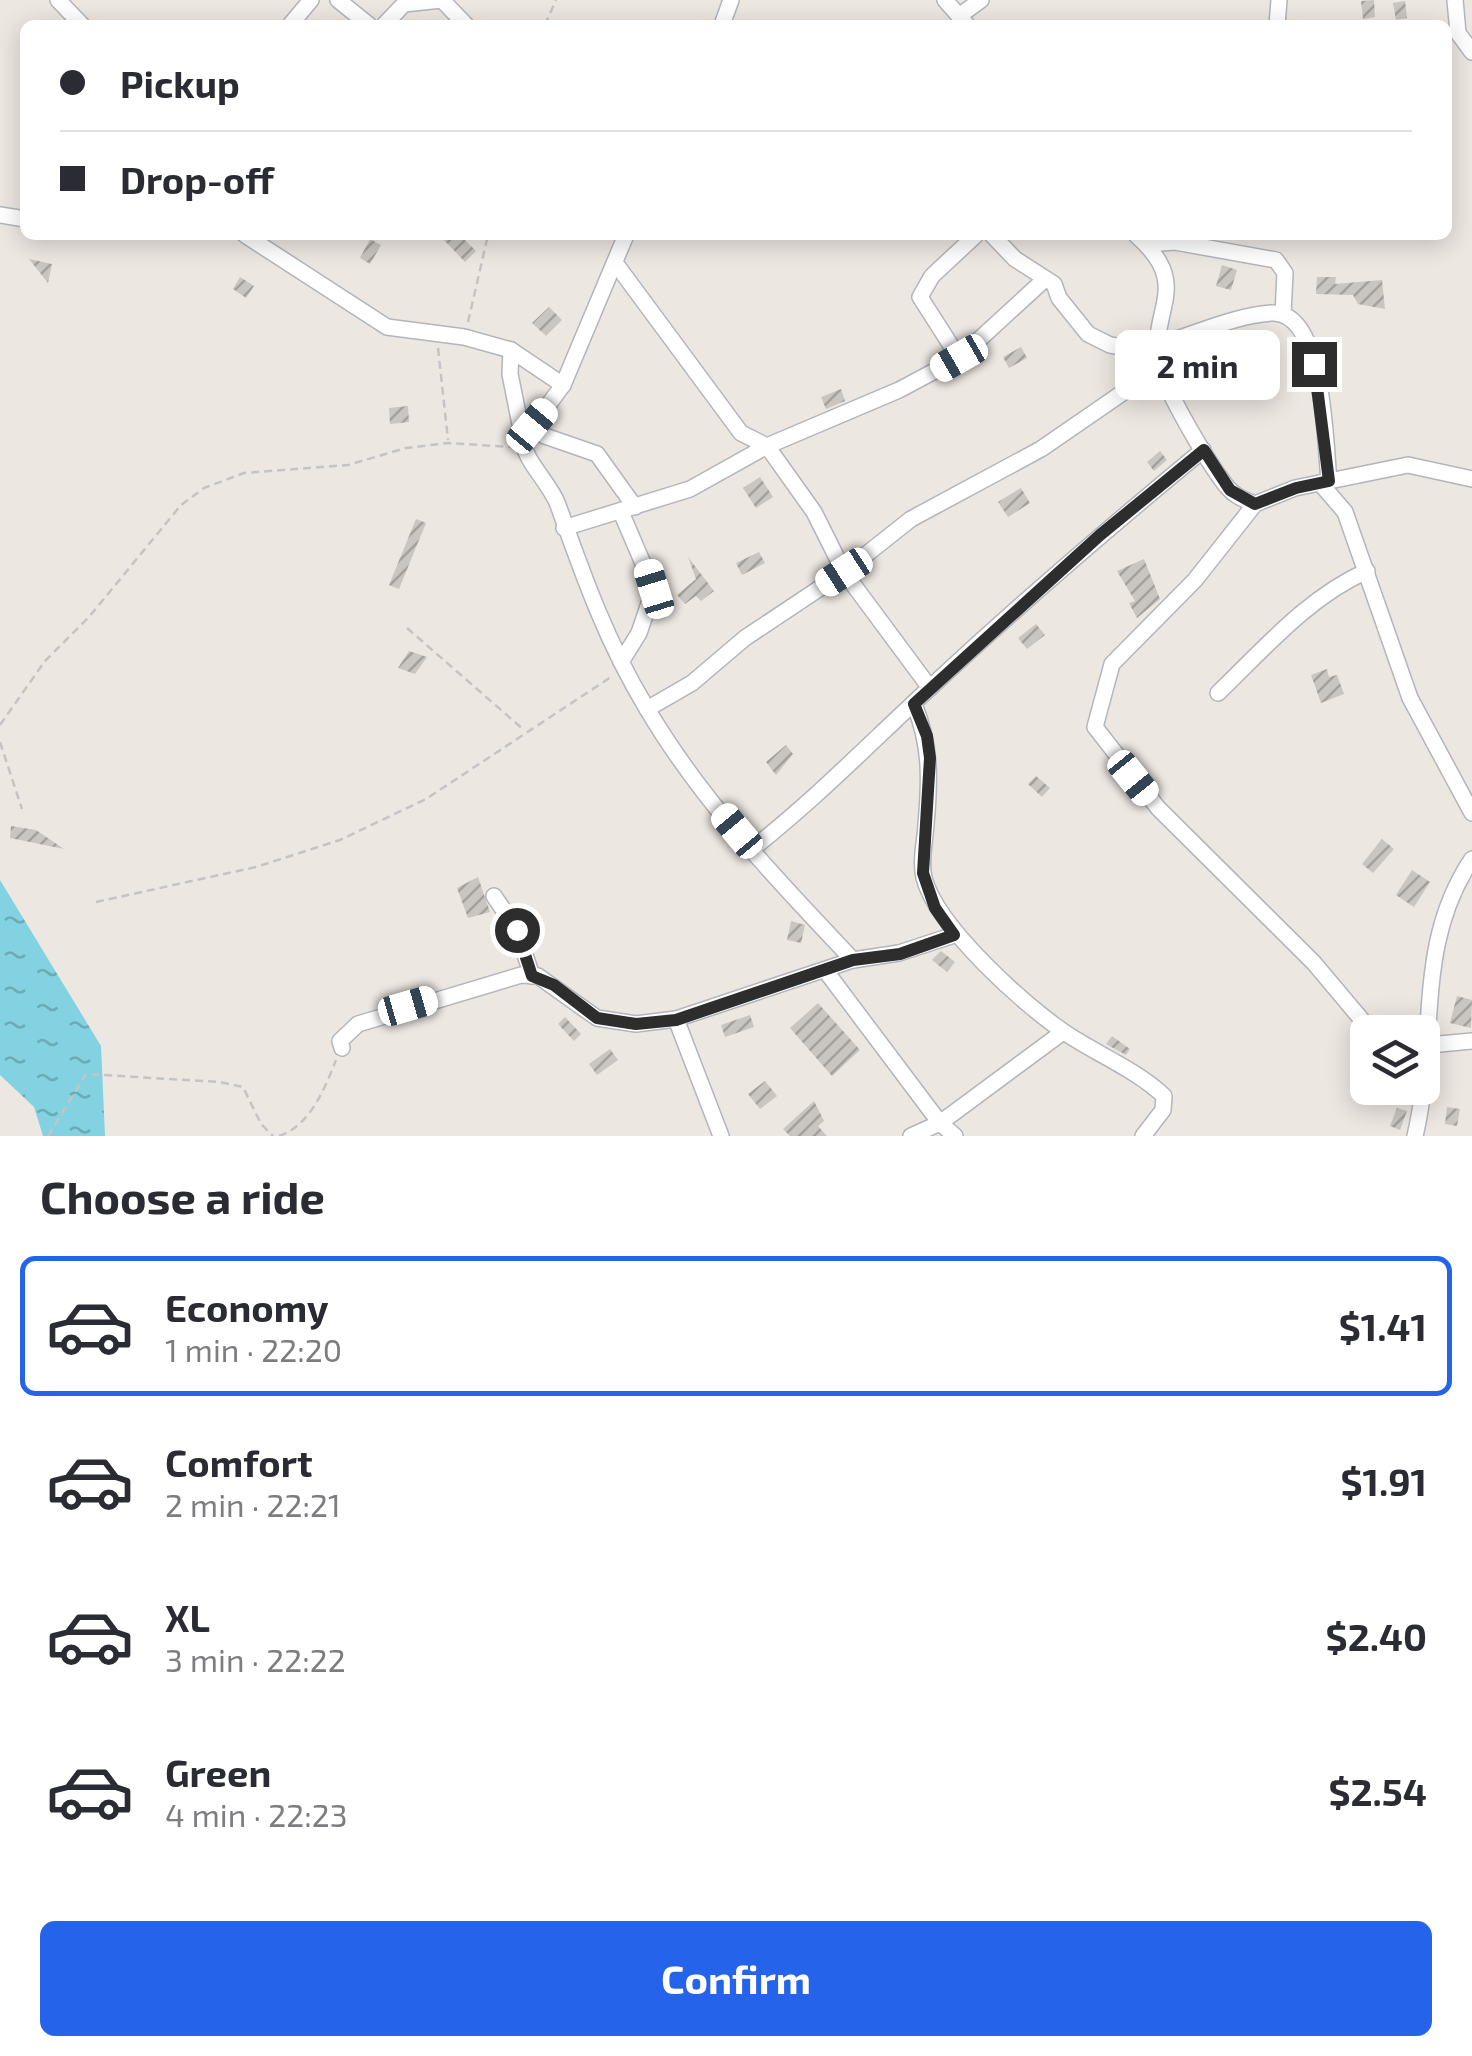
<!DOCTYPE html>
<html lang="en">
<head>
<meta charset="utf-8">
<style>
  body { margin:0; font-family:"Exo 2",sans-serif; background:#f2f2f3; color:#2b2b33; height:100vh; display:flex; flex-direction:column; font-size:38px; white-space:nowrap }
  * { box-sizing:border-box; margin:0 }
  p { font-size:32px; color:#7c7c81 }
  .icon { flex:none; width:55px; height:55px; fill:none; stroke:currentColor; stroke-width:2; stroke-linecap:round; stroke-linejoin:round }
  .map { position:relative; height:1136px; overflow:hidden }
  .details { display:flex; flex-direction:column; background:#fff; flex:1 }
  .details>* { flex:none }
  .hud { position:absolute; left:20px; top:20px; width:1432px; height:220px; border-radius:15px; box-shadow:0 5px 25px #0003; display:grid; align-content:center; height:220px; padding:0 40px; background:#fff }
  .buttons { position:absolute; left:1350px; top:1015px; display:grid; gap:20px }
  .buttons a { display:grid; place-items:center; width:90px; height:90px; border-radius:15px; background:#fff; box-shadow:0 5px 25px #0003; font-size:50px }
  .end { position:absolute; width:45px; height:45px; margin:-22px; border:12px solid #2d2d2d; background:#fff; box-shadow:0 0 0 5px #fff }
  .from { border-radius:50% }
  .bubble { position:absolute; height:70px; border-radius:15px; background:#fff; box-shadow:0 5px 25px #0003; font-size:32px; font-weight:700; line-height:70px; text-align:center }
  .car { position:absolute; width:30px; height:60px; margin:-30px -15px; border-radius:12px; box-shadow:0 0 8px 2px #0007; background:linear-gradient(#fff 24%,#345 0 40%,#fff 0 76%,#345 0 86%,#fff 0) }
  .hud b { display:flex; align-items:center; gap:35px; height:95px; font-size:38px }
  .hud b+b { border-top:2px solid #e1e1e2 }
  .hud i { width:25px; height:25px; background:#2b2b33 }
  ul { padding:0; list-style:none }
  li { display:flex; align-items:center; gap:30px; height:140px; margin:0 20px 15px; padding:0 20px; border:5px solid transparent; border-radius:15px }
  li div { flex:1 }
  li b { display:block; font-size:38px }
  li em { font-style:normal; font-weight:700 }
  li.current { border-color:#2563eb }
  li>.icon { width:90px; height:90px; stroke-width:1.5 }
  h2 { padding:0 40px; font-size:45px; line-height:120px }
  .primary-button { display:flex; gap:20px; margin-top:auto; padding:20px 40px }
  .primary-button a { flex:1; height:115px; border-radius:15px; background:#2563eb; color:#fff; font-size:40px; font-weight:700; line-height:115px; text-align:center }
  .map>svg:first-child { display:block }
  .water { fill:url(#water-ripples) }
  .building { fill:url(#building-hatch) }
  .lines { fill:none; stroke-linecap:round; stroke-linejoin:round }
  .minor-casing { stroke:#b2b5bb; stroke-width:18 }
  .path { stroke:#c4c4c4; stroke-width:2.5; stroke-dasharray:8 5; stroke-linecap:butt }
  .minor { stroke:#fff; stroke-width:15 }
  .route { stroke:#2d2d2d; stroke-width:12 }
</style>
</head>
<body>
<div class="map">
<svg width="1472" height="1136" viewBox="0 0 1472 1136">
  <defs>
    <pattern id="water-ripples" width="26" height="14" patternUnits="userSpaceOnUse" patternTransform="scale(2.5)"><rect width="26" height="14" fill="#82d2e1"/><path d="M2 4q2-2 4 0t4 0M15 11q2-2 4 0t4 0" fill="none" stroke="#6babb7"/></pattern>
    <pattern id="building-hatch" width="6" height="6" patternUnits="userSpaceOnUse" patternTransform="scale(2.5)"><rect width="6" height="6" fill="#c9c5c0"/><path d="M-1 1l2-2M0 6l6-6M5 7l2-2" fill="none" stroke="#a4a09c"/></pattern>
  </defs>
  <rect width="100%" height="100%" fill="#ede7e2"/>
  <!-- water -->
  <path class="water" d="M0 880 101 1046 105 1136H43L34 1107 0 1075Z"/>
  <!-- building -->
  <g class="building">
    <path d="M1374 0 1375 17 1363 19 1361 1Z"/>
    <path d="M1405 1 1407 18 1396 20 1393 3Z"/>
    <path d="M449 235H460L476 251 465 262 444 240Z"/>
    <path d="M370 239 381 245 370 264 360 258Z"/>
    <path d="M29 259 52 264 48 283Z"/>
    <path d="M1222 265 1237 270 1231 290 1216 286Z"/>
    <path d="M240 277 254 286 246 298 233 289Z"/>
    <path d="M1317 277H1336L1335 284 1382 280 1385 309 1358 304 1353 295 1316 294Z"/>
    <path d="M549 307 562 320 546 336 532 323Z"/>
    <path d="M1021 347 1027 358 1009 368 1003 357Z"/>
    <path d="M841 389 845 401 826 409 821 397Z"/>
    <path d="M408 406 409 422 390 424 389 408Z"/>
    <path d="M1160 451 1167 460 1154 471 1147 462Z"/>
    <path d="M760 477 773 497 756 508 743 488Z"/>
    <path d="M1021 488 1030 503 1008 517 998 502Z"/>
    <path d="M416 519 426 523 399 589 389 585Z"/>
    <path d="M759 552 765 563 742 575 736 563Z"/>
    <path d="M688 557 714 591 701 601 696 596 685 604 677 595 696 579Z"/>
    <path d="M1144 559 1160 599 1137 618 1129 603 1135 601 1117 571Z"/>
    <path d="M1036 624 1045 635 1027 649 1018 638Z"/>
    <path d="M409 651 427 657 415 674 398 668Z"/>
    <path d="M1327 669 1329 677 1337 675 1344 694 1321 703 1311 675Z"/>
    <path d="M786 745 793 754 776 775 766 762Z"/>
    <path d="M1036 776 1050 788 1042 797 1028 784Z"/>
    <path d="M11 826 36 830 64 849 10 838Z"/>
    <path d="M1382 839 1394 849 1373 873 1362 864Z"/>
    <path d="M1412 870 1430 882 1414 907 1396 895Z"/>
    <path d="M478 877 490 912 468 918 457 888Z"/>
    <path d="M791 921 805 925 801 943 787 940Z"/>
    <path d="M941 951 955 962 947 972 932 960Z"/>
    <path d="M1457 996 1472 1000 1471 1028 1450 1023Z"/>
    <path d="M818 1003 860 1050 832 1076 790 1028Z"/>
    <path d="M750 1015 754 1027 725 1037 721 1025Z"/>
    <path d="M565 1017 581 1034 574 1041 558 1024Z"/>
    <path d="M1112 1036 1130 1049 1126 1055 1106 1044Z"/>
    <path d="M610 1049 618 1060 597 1075 589 1064Z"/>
    <path d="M765 1081 777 1096 760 1109 748 1094Z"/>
    <path d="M814 1101 824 1121 818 1126 827 1136H790L783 1129Z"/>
    <path d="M1447 1107 1460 1109 1457 1126 1445 1124Z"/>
    <path d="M1397 1108 1407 1111 1400 1130 1390 1126Z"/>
  </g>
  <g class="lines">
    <!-- minor casing -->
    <g class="minor-casing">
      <g id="minor">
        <path d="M58 0 82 25"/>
        <path d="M338 0 369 25"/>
        <path d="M442 0 466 25"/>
        <path d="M945 0 967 25"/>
        <path d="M1455 0 1458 33 1472 52"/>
        <path d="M959 16 981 0"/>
        <path d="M290 25 311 0"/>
        <path d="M384 25 404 4 442 0"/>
        <path d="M722 25 731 0"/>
        <path d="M1277 25 1279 0"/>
        <path d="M0 215 25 219"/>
        <path d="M245 235 387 327 464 337 511 350 563 385"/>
        <path d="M626 235 563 385 523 439C523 460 551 484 558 505 583 575 607 643 646 707 701 801 779 882 853 960"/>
        <path d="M992 235 1015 259 1054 284 1059 298 1088 334 1110 345 1159 353"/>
        <path d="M1136 235C1195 287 1147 310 1160 365 1166 393 1210 466 1228 488 1236 497 1245 500 1255 504L1295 488 1408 465 1472 479"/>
        <path d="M1147 244 1175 242 1276 260 1285 273 1283 314"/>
        <path d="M616 264 741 433 767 446 899 390 959 358 1044 280"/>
        <path d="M1160 344C1196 334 1233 316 1271 313 1325 309 1325 445 1329 481"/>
        <path d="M511 350 510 374 523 439"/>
        <path d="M959 358 920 297 932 276 976 235"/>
        <path d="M532 426 545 436 597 454 635 507"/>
        <path d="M1320 483 1345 512 1410 698 1472 813"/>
        <path d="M1255 504 1195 580 1112 664 1095 727 1158 808 1314 963 1372 1032"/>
        <path d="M564 528 690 489 767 446 814 512 844 572 930 688"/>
        <path d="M621 662 639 633 654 589 621 512"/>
        <path d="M1218 693C1264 649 1308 597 1367 571"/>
        <path d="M914 704C931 745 930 780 926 824 925 843 920 859 924 878 937 927 1025 1006 1067 1034 1099 1055 1136 1070 1164 1096L1163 1110 1143 1136"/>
        <path d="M647 709 692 683 745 638 844 572 911 519 1041 449 1160 367"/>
        <path d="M752 849C817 798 872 741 933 685 1020 604 1111 526 1203 450"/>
        <path d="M494 896 517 930 532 976"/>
        <path d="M825 970 940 1123 1063 1032"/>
        <path d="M676 1019 721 1136"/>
        <path d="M1429 1045 1472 1041"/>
        <path d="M342 1048 340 1041 358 1024 521 975 538 976 597 1018 636 1024 676 1019 853 960 899 953 954 935"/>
        <path d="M911 1136 940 1123 955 1136"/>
        <path d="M1415 1136C1438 1039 1414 945 1472 859"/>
      </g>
    </g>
    <!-- path -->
    <g class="path">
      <path d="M545 25 556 0"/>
      <path d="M468 322 488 235"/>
      <path d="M438 348 448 440"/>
      <path d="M407 628 524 730"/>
      <path d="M0 725 45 661 89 617 181 505 204 488 244 473 348 465 406 448 448 443 511 447"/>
      <path d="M0 742 22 809"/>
      <path d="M96 902 256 867 340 840 426 799 611 677"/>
      <path d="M48 1136 86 1074 220 1082 243 1087 261 1124 273 1136"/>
      <path d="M279 1136C310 1126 325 1088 336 1060"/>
    </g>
    <!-- minor -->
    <use href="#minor" class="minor"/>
  </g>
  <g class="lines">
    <!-- route -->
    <path class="route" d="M517 930 532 976 554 985 597 1018 636 1024 676 1020 853 960 900 954 954 935 935 908 923 873 930 758 927 736 914 704 1100 535 1204 450 1230 490 1255 504 1296 488 1329 481 1314 364"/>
  </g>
</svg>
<div class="buttons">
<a><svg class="icon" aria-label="layers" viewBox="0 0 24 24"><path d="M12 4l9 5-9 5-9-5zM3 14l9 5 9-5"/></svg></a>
</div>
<i class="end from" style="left:517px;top:930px"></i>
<i class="end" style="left:1314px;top:364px"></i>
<div class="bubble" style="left:1115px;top:330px;width:165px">2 min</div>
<i class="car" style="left:959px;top:358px;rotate:240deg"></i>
<i class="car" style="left:532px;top:426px;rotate:40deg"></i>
<i class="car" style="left:844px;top:572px;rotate:237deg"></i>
<i class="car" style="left:654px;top:589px;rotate:343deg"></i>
<i class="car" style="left:1133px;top:778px;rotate:141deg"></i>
<i class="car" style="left:737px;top:831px;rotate:320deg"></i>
<i class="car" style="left:408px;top:1006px;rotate:74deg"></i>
<div class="hud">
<b><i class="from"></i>Pickup</b>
<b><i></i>Drop-off</b>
</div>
</div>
<section class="details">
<h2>Choose a ride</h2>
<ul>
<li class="current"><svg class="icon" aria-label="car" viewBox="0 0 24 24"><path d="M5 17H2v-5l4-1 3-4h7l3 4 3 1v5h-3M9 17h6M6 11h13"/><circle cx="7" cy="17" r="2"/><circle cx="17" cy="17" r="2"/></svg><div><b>Economy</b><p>1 min · 22:20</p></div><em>$1.41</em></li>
<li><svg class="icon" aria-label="car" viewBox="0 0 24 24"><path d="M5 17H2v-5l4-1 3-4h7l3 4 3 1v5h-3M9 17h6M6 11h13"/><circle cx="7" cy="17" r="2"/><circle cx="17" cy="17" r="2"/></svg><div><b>Comfort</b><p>2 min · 22:21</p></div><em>$1.91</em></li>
<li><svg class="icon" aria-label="car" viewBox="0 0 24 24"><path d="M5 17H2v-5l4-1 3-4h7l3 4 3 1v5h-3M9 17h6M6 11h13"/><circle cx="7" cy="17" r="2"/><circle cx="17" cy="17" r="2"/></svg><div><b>XL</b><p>3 min · 22:22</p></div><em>$2.40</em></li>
<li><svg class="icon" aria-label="car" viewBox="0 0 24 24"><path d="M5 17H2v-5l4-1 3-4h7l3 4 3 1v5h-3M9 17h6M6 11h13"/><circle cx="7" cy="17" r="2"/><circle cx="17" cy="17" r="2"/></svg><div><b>Green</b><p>4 min · 22:23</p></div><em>$2.54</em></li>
</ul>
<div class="primary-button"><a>Confirm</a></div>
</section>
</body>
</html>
